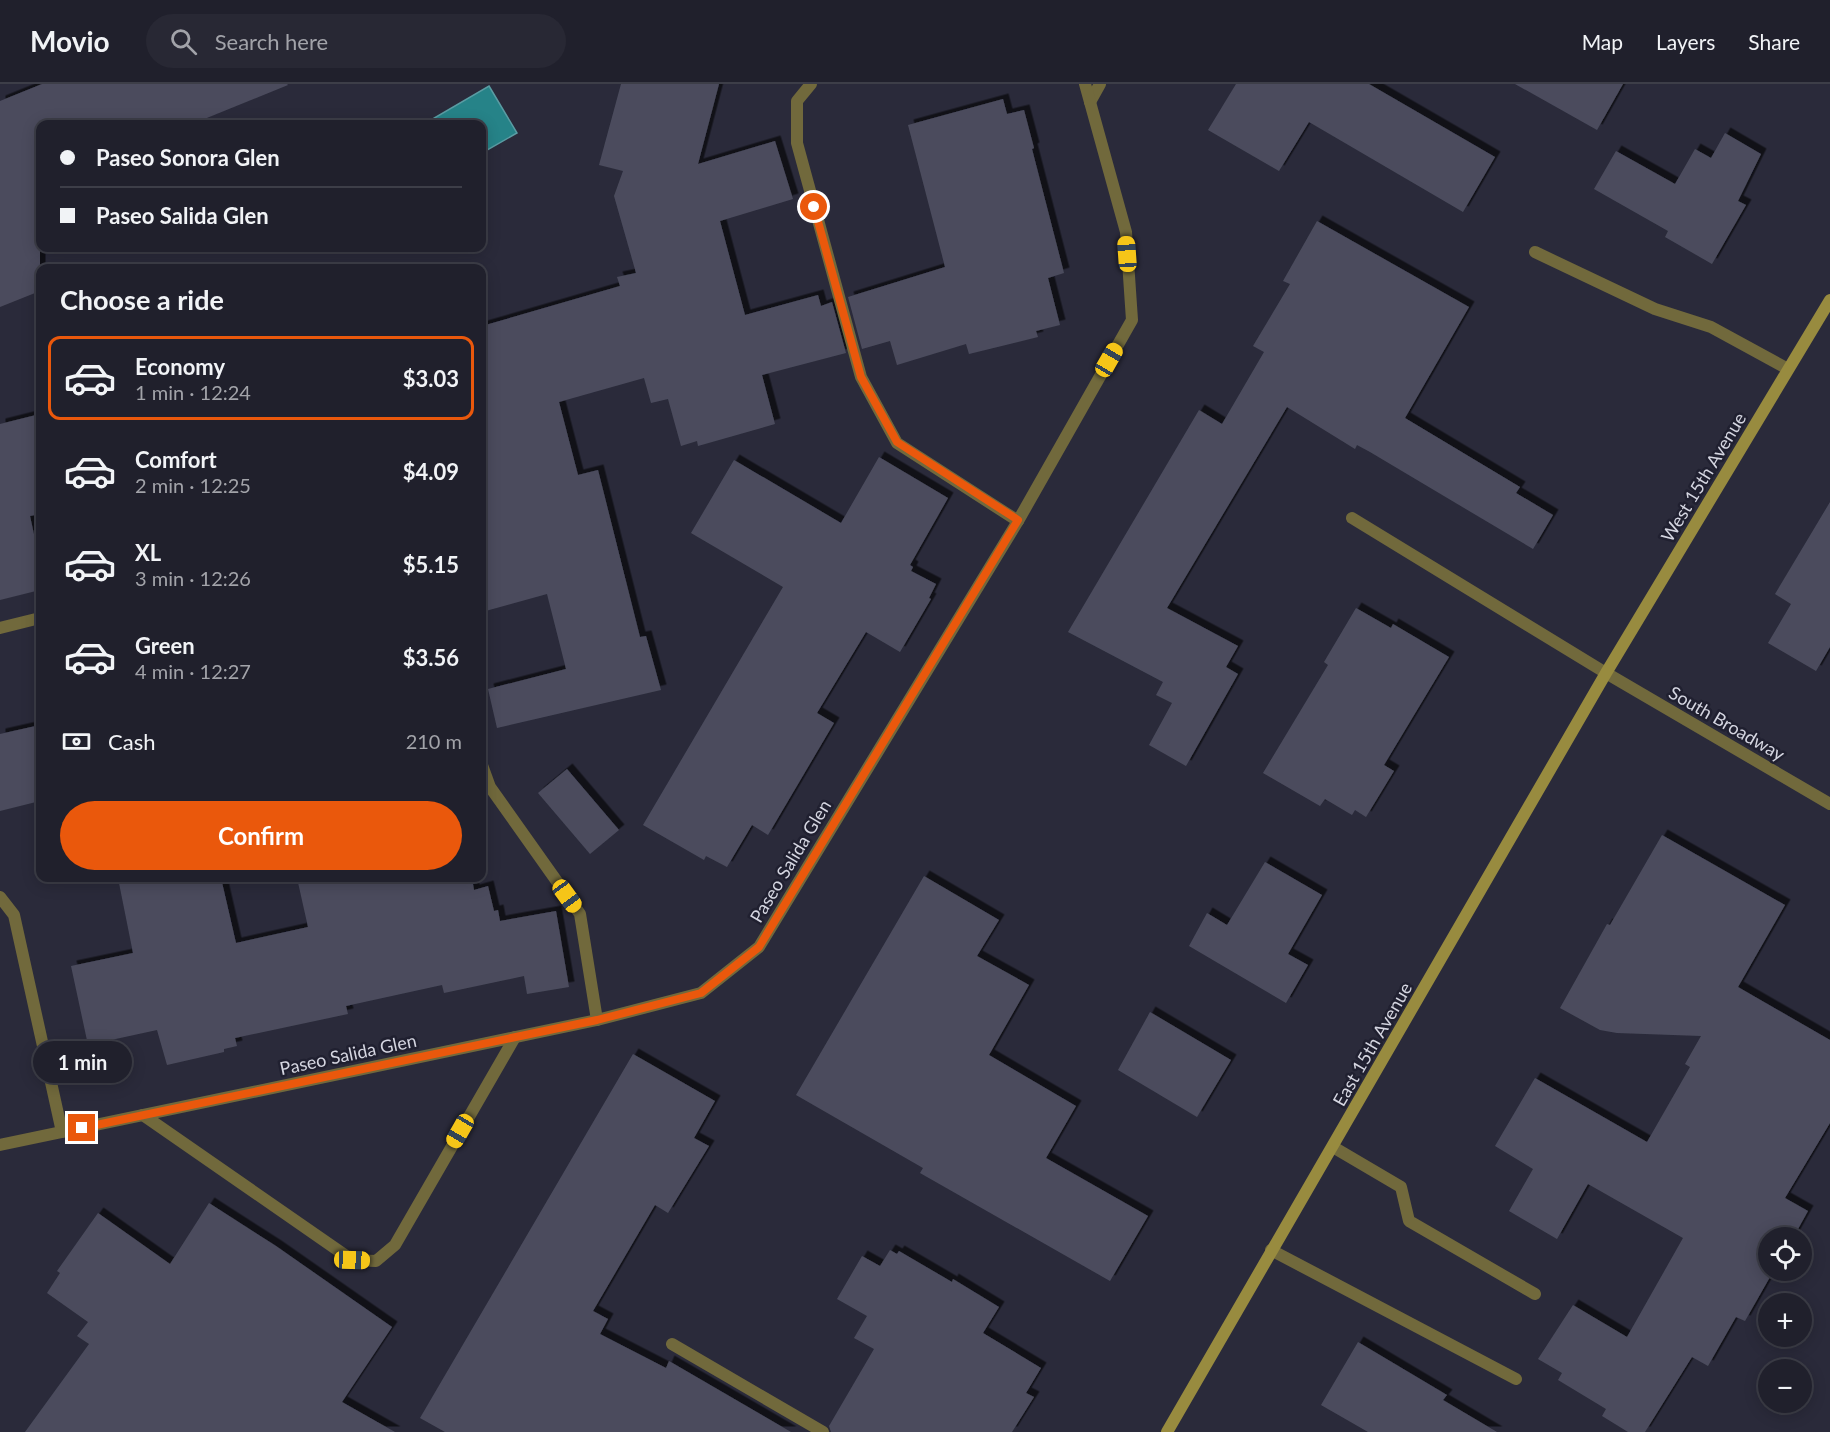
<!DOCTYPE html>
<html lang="en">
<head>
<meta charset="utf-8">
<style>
  body { margin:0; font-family:Lato,sans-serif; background:#282834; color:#f1f3f6; height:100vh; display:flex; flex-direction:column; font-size:22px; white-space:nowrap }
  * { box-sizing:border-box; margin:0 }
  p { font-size:20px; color:#a2a3a9 }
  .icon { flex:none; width:33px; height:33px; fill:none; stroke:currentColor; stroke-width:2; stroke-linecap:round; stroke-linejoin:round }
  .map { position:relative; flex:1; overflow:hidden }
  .drawer { position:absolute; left:36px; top:180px; width:450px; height:618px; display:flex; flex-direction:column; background:#20202c; border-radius:12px; box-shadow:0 3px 15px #0003,0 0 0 2px #3d3e48 }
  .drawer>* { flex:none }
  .hud { position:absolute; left:36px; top:36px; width:450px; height:132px; border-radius:12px; box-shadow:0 3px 15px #0003,0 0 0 2px #3d3e48; display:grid; align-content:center; height:132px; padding:0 24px; background:#20202c }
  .tools { position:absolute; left:1758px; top:1143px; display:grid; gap:12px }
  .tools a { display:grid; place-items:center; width:54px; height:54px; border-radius:50%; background:#20202c; box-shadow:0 3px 15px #0003,0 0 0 2px #3d3e48; font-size:30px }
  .end { position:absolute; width:27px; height:27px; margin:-14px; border:8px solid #ea580c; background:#fff; box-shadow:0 0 0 3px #fff }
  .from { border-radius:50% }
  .bubble { position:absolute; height:42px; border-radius:21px; background:#20202c; box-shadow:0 3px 15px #0003,0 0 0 2px #3d3e48; font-size:20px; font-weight:700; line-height:42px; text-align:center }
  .car { position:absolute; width:18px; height:36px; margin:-18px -9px; border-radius:8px; box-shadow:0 0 4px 2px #0007; background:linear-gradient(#f5c518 24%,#345 0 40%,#f5c518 0 76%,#345 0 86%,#f5c518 0) }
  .hud b { display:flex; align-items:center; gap:21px; height:57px; font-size:22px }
  .hud b+b { border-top:2px solid #3d3e48 }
  .hud i { width:15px; height:15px; background:#f1f3f6 }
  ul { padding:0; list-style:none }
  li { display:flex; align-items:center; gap:18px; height:84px; margin:0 12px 9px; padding:0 12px; border:3px solid transparent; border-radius:12px }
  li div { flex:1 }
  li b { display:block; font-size:22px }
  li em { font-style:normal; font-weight:700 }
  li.on { border-color:#ea580c }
  li>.icon { width:54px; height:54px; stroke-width:1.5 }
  h2 { padding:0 24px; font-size:27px; line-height:72px }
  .pay { display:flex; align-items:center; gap:15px; height:66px; padding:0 24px; font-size:22px }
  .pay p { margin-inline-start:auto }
  .action { display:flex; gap:12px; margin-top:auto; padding:12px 24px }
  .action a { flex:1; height:69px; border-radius:36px; background:#ea580c; color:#fff; font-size:24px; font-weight:700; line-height:69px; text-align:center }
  header { display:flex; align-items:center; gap:36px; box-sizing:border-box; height:84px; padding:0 30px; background:#20202c; border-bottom:2px solid #3d3e48 }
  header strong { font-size:28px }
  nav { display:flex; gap:33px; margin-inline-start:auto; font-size:21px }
  .search { width:420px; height:54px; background:#282834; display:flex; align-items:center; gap:15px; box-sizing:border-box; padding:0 21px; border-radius:33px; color:#a2a3a9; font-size:22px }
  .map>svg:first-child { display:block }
  .water { fill:#268388; stroke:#5a9ca3; stroke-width:1.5 }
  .building { fill:#4b4c5d; filter:url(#shadow) }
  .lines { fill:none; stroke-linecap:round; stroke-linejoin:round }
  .lane { stroke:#71693c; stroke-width:12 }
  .street { stroke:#71693c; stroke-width:12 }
  .secondary { stroke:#988b3f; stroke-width:12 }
  .route { stroke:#ea580c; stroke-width:8 }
  .labels { text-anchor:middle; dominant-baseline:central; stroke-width:5; stroke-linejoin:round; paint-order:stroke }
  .street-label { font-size:18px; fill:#d5d6e1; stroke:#202030 }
</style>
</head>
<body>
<header>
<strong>Movio</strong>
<div class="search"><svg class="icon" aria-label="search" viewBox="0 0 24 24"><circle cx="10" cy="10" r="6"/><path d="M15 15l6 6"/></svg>Search here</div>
<nav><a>Map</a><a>Layers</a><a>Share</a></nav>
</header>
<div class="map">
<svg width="1830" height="1348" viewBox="0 0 1830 1348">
  <defs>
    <filter id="shadow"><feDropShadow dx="5.5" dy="-5.5" stdDeviation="0" flood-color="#0009"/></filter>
  </defs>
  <rect width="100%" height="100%" fill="#2a2a3a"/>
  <!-- water -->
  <path class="water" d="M489 2 517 49 482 69V40H424Z"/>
  <!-- building -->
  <g class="building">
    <path d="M42 0H287L288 1 192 40H40V207L0 223V17Z"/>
    <path d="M621 0H719L698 80 775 57 793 115 720 137 745 231 818 211 821 222 832 218 846 269 762 291 775 340 698 362 697 357 681 362 668 315 651 319 644 294 559 318 578 391 598 386 640 553 646 552 661 606 497 644 488 605 566 585 547 510 482 528V242L620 202 617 193 636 189 614 112 623 87 599 81Z"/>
    <path d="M1236 0H1369L1495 73 1463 128 1309 38 1279 87 1208 46Z"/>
    <path d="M1515 0H1623L1597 46Z"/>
    <path d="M1003 15 1007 30 1024 26 1034 64 1032 65 1064 189 1048 194 1060 241 1036 247 1038 253 969 270 966 260 897 281 890 257 862 265 848 213 945 183 908 41Z"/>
    <path d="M1725 49 1761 70 1738 117 1746 121 1712 180 1665 153 1668 147 1594 105 1616 67 1675 100 1695 65 1711 74Z"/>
    <path d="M1317 137 1469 223 1405 334 1520 403 1516 409 1553 431 1533 465 1370 368 1357 361 1355 365 1287 323 1167 524 1238 562 1226 583 1238 590 1186 682 1149 661 1172 619 1156 611 1163 598 1068 548 1199 326 1222 340 1264 268 1253 262 1290 200 1283 197Z"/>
    <path d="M40 330V430L30 432 40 478V506L0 516V340Z"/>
    <path d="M879 373 948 414 910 481 913 483 911 487 936 500 929 514 931 515 900 568 866 548 817 629 834 639 768 751 752 741 727 783 706 772 704 776 643 741 783 503 691 449 734 376 841 439Z"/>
    <path d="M1830 418V563L1816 587 1768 559 1791 520 1775 510Z"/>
    <path d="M1356 524 1391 544 1393 540 1449 573 1384 681 1394 687 1366 733 1355 726 1352 731 1325 715 1320 722 1263 689 1328 581 1324 578Z"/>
    <path d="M40 641V717L0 727V650Z"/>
    <path d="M567 685 619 746 590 770 538 709Z"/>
    <path d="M1662 751 1785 821 1738 903 1830 956V1039L1785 1114 1808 1127 1793 1154H1768V1186H1774L1745 1237 1736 1233 1708 1282 1692 1273 1645 1348H1628L1602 1332 1606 1325 1558 1296 1562 1289 1538 1275 1573 1221 1627 1253 1683 1154 1588 1100 1557 1155 1509 1127 1533 1085 1495 1062 1535 994 1647 1058 1690 983 1685 980 1701 952 1617 949 1600 946 1560 924 1607 840 1610 841Z"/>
    <path d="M1265 778 1322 811 1288 870 1308 881 1286 919 1189 862 1207 829 1227 841Z"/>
    <path d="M924 792 999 836 977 872 1029 901 989 971 1076 1022 1046 1074 1148 1132 1110 1197 920 1089 923 1084 796 1011Z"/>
    <path d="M118 794H221L236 859 308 843 297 794H472L474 806 488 802 494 827 498 826 500 837 556 827 569 903 527 910 524 892 444 909 442 901 346 922 348 930 235 954 237 962 224 965V968L167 981 157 946 88 961 71 882 133 869Z"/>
    <path d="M1150 928 1231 976 1197 1033 1118 986Z"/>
    <path d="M633 970 715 1017 694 1054 709 1062 668 1129 655 1121 593 1227 608 1235 600 1250 666 1284 669 1277 791 1348H445L420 1334Z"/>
    <path d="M209 1119 276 1162 392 1243 342 1318 395 1348H25L89 1260 77 1252 88 1238 47 1209 60 1189 57 1187 98 1129 170 1180Z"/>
    <path d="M890 1166 897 1170 899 1167 952 1198 953 1195 999 1223 983 1249 1041 1284 1026 1309 1034 1313 1012 1348H831L829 1342 874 1265 854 1254 867 1232 837 1215 862 1172 880 1182Z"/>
    <path d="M1358 1258 1447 1311 1443 1316 1497 1348H1368L1321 1321Z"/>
  </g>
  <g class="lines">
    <!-- lane -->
    <g class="lane">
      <path d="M1090 18 1100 0"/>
      <path d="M1535 168 1655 225 1711 243 1788 285"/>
      <path d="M1352 434 1606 589"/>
      <path d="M143 1031 352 1176 376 1177 395 1161 515 953"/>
      <path d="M1333 1063 1401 1103 1409 1137 1535 1210"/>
      <path d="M1271 1166 1516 1295"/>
      <path d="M672 1260 823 1348"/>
    </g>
    <!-- street -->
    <g class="street">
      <path d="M811 0 797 17V59L861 293 897 359 1018 437"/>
      <path d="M0 544 40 534"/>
      <path d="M1606 589 1830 720"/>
      <path d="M482 681 490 703 580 830 597 936"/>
      <path d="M0 813 14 831 62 1048"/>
      <path d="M0 1061 597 936 701 909 759 863 1018 437 1132 236 1126 148 1085 0"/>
    </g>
    <!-- secondary -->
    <path class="secondary" d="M1167 1348 1606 589 1830 216"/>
  </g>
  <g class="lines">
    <!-- route -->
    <path class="route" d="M82 1044 597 936 701 909 759 863 1018 436 897 358 861 293 814 123"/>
  </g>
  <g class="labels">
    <!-- street labels -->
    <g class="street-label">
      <text transform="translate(1703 393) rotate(-59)">West 15th Avenue</text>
      <text transform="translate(1727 639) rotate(30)">South Broadway</text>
      <text transform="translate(790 777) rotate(-59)">Paseo Salida Glen</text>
      <text transform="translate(1372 960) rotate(-60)">East 15th Avenue</text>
      <text transform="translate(348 970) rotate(-12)">Paseo Salida Glen</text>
    </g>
  </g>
</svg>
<div class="tools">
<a><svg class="icon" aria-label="locate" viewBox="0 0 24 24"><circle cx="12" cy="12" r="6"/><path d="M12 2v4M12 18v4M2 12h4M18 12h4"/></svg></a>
<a>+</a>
<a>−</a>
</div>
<i class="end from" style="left:814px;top:123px"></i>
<i class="end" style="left:82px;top:1044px"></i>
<div class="bubble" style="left:33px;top:957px;width:99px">1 min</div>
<i class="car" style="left:1127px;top:170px;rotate:356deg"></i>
<i class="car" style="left:1109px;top:276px;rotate:30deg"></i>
<i class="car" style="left:567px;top:812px;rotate:144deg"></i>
<i class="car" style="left:460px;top:1047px;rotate:210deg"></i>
<i class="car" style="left:352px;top:1176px;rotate:92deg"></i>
<div class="hud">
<b><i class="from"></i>Paseo Sonora Glen</b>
<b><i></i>Paseo Salida Glen</b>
</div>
<section class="drawer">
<h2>Choose a ride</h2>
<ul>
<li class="on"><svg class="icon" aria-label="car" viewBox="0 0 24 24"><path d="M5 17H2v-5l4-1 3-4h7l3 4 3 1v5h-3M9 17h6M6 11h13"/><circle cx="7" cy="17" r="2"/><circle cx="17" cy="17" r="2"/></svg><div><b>Economy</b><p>1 min · 12:24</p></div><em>$3.03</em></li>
<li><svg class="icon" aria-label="car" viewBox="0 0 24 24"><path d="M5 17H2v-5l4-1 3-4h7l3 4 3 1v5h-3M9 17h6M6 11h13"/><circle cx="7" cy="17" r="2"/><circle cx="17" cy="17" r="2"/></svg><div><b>Comfort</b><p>2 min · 12:25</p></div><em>$4.09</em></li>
<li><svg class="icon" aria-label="car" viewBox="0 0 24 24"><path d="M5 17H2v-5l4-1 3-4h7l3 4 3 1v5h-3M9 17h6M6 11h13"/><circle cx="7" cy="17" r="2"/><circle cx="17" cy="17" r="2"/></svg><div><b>XL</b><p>3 min · 12:26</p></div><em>$5.15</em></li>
<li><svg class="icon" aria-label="car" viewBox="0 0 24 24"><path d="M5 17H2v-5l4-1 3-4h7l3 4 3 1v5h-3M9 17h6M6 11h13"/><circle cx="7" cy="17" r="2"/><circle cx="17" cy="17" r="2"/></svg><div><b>Green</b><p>4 min · 12:27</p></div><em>$3.56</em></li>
</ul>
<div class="pay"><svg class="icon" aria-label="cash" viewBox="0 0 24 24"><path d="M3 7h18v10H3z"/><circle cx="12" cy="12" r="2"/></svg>Cash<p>210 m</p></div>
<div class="action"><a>Confirm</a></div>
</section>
</div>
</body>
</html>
